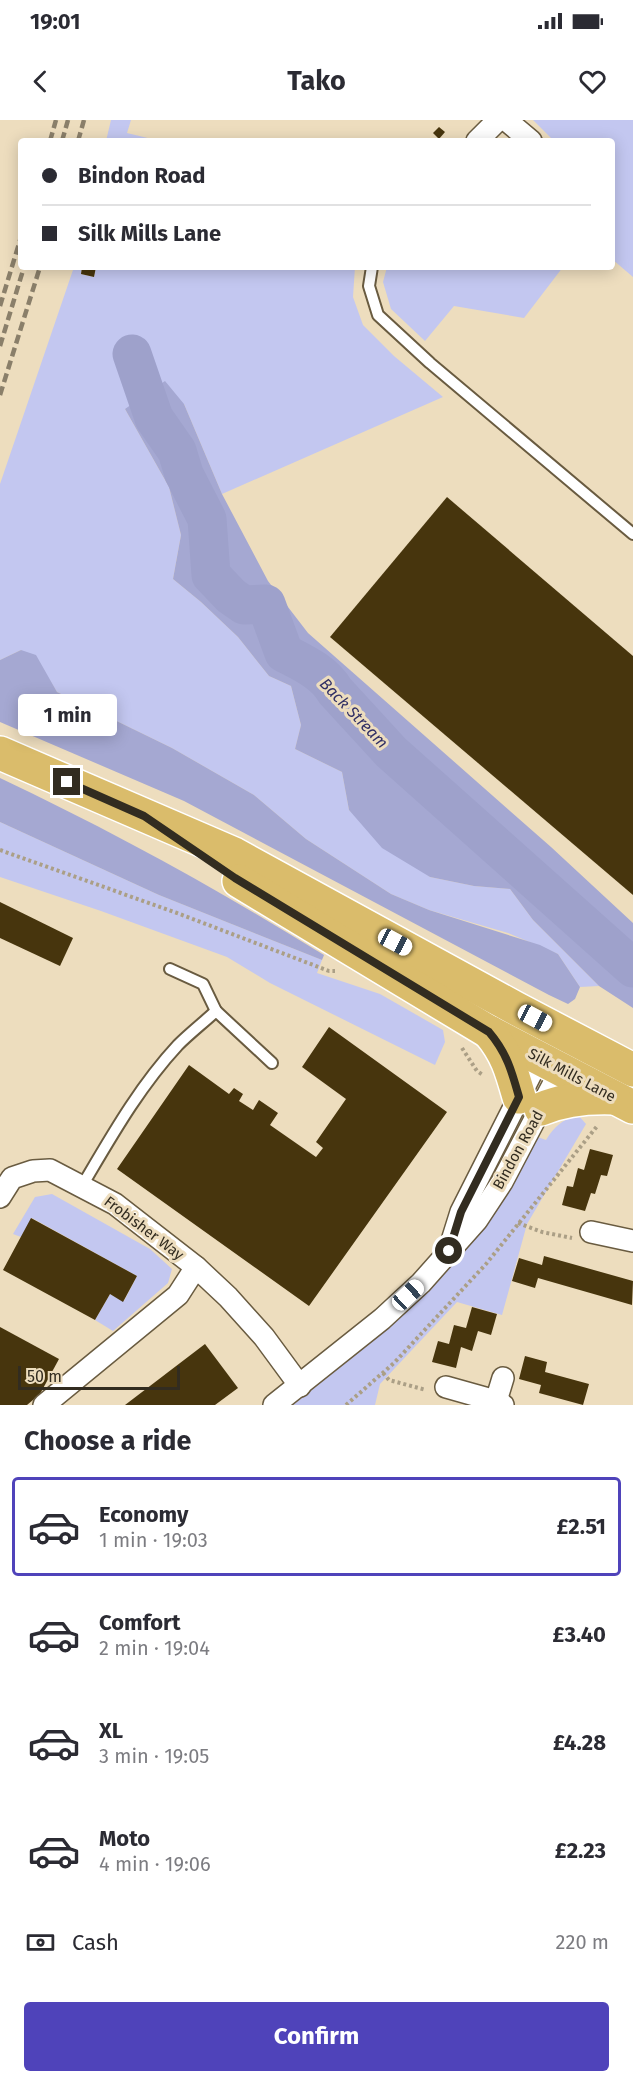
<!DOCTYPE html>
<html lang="en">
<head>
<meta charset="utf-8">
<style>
  body { margin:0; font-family:"Fira Sans",sans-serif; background:#f2f2f3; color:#2b2b33; height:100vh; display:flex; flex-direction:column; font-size:22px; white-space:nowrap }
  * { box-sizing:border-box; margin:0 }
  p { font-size:20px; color:#7c7c81 }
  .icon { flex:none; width:33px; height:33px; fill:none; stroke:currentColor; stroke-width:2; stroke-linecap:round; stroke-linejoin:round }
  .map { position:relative; height:1285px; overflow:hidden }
  .drawer { display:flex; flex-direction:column; background:#fff; flex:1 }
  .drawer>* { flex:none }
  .guide { position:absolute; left:18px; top:18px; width:597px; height:132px; border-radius:6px; box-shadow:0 3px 15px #0003; display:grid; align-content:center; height:132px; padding:0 24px; background:#fff }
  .scale { position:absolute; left:18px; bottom:15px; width:162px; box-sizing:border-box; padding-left:6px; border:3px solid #322c20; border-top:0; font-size:16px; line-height:21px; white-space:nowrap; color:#322c20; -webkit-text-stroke:4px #edddbe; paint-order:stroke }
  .end { position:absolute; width:27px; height:27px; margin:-14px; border:8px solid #322c20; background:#fff; box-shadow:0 0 0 3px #fff }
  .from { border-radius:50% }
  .bubble { position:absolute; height:42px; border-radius:6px; background:#fff; box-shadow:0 3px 15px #0003; font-size:20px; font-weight:700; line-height:42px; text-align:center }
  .car { position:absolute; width:18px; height:36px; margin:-18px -9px; border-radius:8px; box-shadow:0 0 4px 2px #0007; background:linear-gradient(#fff 24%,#345 0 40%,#fff 0 76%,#345 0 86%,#fff 0) }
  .guide b { display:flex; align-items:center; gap:21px; height:57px; font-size:22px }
  .guide b+b { border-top:2px solid #e1e1e2 }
  .guide i { width:15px; height:15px; background:#2b2b33 }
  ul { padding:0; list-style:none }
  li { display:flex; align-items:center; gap:18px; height:99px; margin:0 12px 9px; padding:0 12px; border:3px solid transparent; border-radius:6px }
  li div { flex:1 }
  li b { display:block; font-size:22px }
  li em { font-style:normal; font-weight:700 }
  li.selected { border-color:#4f43ba }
  li>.icon { width:54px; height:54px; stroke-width:1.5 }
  h2 { padding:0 24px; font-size:27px; line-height:72px }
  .pay { display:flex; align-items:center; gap:15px; height:66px; padding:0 24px; font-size:22px }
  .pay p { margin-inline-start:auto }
  .action { display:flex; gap:12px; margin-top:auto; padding:12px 24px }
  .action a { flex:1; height:69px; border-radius:6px; background:#4f43ba; color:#fff; font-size:24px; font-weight:700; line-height:69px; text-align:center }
  .status { display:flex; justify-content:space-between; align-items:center; height:42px; padding:0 30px; background:#fff; direction:ltr }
  .status svg { height:16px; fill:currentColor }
  header { display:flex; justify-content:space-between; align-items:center; height:78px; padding:0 24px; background:#fff; font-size:27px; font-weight:700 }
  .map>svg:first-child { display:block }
  .green { fill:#c3c7f0 }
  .forest { fill:#a5a8d2 }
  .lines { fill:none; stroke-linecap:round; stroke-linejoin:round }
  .river { stroke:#9ea1cb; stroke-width:39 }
  .building { fill:#47350d }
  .lane-casing { stroke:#695b40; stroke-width:14 }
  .street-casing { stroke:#695b40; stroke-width:24 }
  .primary-casing { stroke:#fff; stroke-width:36 }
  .path { stroke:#ab9f86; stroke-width:4; stroke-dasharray:3 3; stroke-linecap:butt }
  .lane { stroke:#fff; stroke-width:10 }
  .street { stroke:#fff; stroke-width:21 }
  .primary { stroke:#dabc6b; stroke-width:33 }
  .rail { stroke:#8a7f6a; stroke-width:4.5; stroke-dasharray:9 4.5; stroke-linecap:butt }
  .route { stroke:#322c20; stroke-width:8 }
  .labels { text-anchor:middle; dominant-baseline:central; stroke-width:6; stroke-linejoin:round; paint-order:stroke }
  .street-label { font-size:15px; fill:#322c20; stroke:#edddbe }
  .water-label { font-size:16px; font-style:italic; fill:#313065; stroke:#edddbe }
</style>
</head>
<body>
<div class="status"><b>19:01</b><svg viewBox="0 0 49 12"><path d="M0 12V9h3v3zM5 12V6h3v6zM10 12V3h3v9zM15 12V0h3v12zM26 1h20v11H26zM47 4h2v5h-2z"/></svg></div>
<header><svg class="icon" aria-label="back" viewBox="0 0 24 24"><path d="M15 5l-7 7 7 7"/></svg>Tako<svg class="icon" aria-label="heart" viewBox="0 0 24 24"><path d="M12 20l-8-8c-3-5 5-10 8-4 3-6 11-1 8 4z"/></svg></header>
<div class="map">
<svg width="633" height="1285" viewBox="0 0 633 1285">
  <rect width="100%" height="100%" fill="#edddbe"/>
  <!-- green -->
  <g class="green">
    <path d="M111 0H131L127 13 160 21H106Z"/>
    <path d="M533 0H633V157L612 139V21H554Z"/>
    <path d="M74 147H82L81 154 94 157 96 147H355L353 177 363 205 394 236 443 277 222 374 184 284 125 289 169 367 181 415 173 459 201 482 238 517 269 556 291 566 301 605 295 629 342 652 349 690 430 757 474 766 510 769 533 800 599 866 580 867 558 834 508 813 429 790 391 774 306 719 254 675 172 628 57 572 49 559 21 530 0 540V364Z"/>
    <path d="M387 147H563L524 198 454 186 425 221 391 189 383 162Z"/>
    <path d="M0 702 159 775 322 840 317 853 380 874 443 910 445 922 435 945 270 863 227 837 101 791 0 757Z"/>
    <path d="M579 996 586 1004 527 1104 502 1195 457 1182 380 1264 375 1285H293L374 1220 427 1167 535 1016 546 1020C554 1007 563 998 579 996Z"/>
    <path d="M52 1074 150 1129 172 1149 168 1163 113 1211 95 1200 110 1174 124 1181 137 1156 32 1098 21 1117 13 1114 35 1077Z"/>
  </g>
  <!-- forest -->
  <g class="forest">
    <path d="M165 261 184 284 222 374 268 461 308 513 551 727 633 803V888L599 866 533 800 510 769 474 766 430 757 382 728 349 690 342 652 295 629 301 605 291 566 269 556 238 517 201 482 173 459 181 415 169 367 125 289Z"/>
    <path d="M21 530 36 535 57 572 172 628 254 675 306 719 391 774 429 790 540 825 558 834 580 867 575 879 568 884 549 875 184 681 0 602V540Z"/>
    <path d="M0 658C112 711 219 770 324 835L322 840 159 775 0 702Z"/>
  </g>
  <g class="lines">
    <!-- river -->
    <path class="river" d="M132 234 154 298 177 331 184 354 207 399 211 455 231 476 244 485 266 484 284 533C303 543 324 552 335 571L391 632 633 848"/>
  </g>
  <!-- building -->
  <g class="building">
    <path d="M439 7 445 12 439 19 433 13Z"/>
    <path d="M82 147H96L94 157 81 154Z"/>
    <path d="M447 377 633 536V775L330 517Z"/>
    <path d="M0 782 73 818 60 846 0 818Z"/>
    <path d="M329 907 447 992 309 1186 117 1049 189 945 229 974 234 968 243 974 239 981 253 990 259 980 278 993 270 1005 316 1037 323 1028 316 1022 346 979 302 947Z"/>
    <path d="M590 1029 613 1035 607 1056 601 1055 595 1074 591 1073 585 1091 562 1085 567 1066 573 1067 578 1048 584 1050Z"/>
    <path d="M31 1098 137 1156 123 1182 110 1174 95 1200 3 1150Z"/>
    <path d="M544 1136 633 1161 632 1185 538 1158 535 1168 512 1161 519 1138 542 1145Z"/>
    <path d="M472 1187 497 1194 491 1215 478 1211 472 1231 461 1227 456 1248 432 1242 438 1221 449 1224 454 1205 466 1208Z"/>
    <path d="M0 1207 59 1239 40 1274 27 1285H0Z"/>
    <path d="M205 1224 238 1268 215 1285H125Z"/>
    <path d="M525 1236 547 1242 545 1252 589 1264 583 1285 539 1273 541 1265 519 1259Z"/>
  </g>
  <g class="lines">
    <!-- lane casing -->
    <g class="lane-casing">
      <g id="lane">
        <path d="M372 147 369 166 378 195 430 243 633 414"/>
        <path d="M170 849 203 864 216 891"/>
        <path d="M82 1066C111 1017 139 967 178 925 190 913 203 903 216 891L272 943"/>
      </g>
    </g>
    <!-- street casing -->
    <g class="street-casing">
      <g id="street">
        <path d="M506 0 531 21"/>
        <path d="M477 21 498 0"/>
        <path d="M0 1077 12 1058 33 1051 50 1050 115 1084 196 1147 228 1177 264 1217 300 1266"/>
        <path d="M591 1112 633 1121"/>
        <path d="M451 1124 461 1092 544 928"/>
        <path d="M446 1267 496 1281 503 1285"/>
        <path d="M496 1281 503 1258"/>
        <path d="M44 1285 178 1175 196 1147"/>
        <path d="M274 1285 382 1199 421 1163 477 1100 502 1062 566 940"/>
      </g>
    </g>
    <!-- primary casing -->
    <g class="primary-casing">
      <g id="primary">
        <path d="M0 633 234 734 515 888 633 950"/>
        <path d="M239 761 489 912 633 987"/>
        <path d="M489 912C507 933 512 952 519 977"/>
        <path d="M541 989C565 979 588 977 614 978"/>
      </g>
    </g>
    <!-- path -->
    <g class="path">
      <path d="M0 730 177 793 329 851H335"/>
      <path d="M462 928 477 951 483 955"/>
      <path d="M518 1103 542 1112 572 1118"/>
      <path d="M383 1253 389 1260 426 1270"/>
      <path d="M346 1285 394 1243 486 1144 598 1005"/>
    </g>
    <!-- lane -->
    <use href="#lane" class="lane"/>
    <!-- street -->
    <use href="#street" class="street"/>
    <!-- primary -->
    <use href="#primary" class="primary"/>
    <!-- rail -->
    <g class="rail">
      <path d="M50 21 56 0"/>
      <path d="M62 21 68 0"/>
      <path d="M78 21 84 0"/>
      <path d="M0 186 21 117"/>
      <path d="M0 226 24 147"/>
      <path d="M0 275 40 147"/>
    </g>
  </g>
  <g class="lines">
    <!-- route -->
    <path class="route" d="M67 662 144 696 235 758 489 912C507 933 512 952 519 977L461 1092 449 1131"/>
  </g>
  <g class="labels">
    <!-- street labels -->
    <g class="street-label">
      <text transform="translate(572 955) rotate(28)">Silk Mills Lane</text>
      <text transform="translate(518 1030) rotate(-61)">Bindon Road</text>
      <text transform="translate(144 1108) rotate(37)">Frobisher Way</text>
    </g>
    <!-- water labels -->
    <g class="water-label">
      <text transform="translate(354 593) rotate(46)">Back Stream</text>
    </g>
  </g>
</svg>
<div class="scale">50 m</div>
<i class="end from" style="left:449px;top:1131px"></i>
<i class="end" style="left:67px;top:662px"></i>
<div class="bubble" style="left:18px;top:574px;width:99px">1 min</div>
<i class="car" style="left:395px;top:822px;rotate:118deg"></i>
<i class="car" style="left:535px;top:898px;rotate:118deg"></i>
<i class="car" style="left:408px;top:1175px;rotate:47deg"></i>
<div class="guide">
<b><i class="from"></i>Bindon Road</b>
<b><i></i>Silk Mills Lane</b>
</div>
</div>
<section class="drawer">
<h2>Choose a ride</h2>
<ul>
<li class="selected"><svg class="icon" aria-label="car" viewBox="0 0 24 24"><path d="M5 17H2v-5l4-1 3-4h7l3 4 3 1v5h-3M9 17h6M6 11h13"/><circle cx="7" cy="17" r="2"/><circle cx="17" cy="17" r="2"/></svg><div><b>Economy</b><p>1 min · 19:03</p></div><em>£2.51</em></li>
<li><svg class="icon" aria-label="car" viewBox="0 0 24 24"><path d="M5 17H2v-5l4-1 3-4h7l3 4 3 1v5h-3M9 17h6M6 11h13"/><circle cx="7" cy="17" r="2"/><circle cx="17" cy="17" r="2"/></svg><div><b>Comfort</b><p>2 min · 19:04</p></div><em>£3.40</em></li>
<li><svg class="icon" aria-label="car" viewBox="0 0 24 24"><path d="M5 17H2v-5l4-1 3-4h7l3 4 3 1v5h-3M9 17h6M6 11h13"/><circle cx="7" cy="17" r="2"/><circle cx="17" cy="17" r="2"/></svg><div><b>XL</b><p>3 min · 19:05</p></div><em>£4.28</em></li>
<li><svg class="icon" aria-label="car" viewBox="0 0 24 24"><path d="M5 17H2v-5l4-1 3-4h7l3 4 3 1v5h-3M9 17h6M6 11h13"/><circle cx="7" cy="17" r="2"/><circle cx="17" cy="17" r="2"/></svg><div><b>Moto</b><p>4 min · 19:06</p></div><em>£2.23</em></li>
</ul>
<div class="pay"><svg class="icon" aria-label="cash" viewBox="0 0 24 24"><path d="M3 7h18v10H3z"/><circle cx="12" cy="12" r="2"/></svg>Cash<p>220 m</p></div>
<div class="action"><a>Confirm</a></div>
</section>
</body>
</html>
